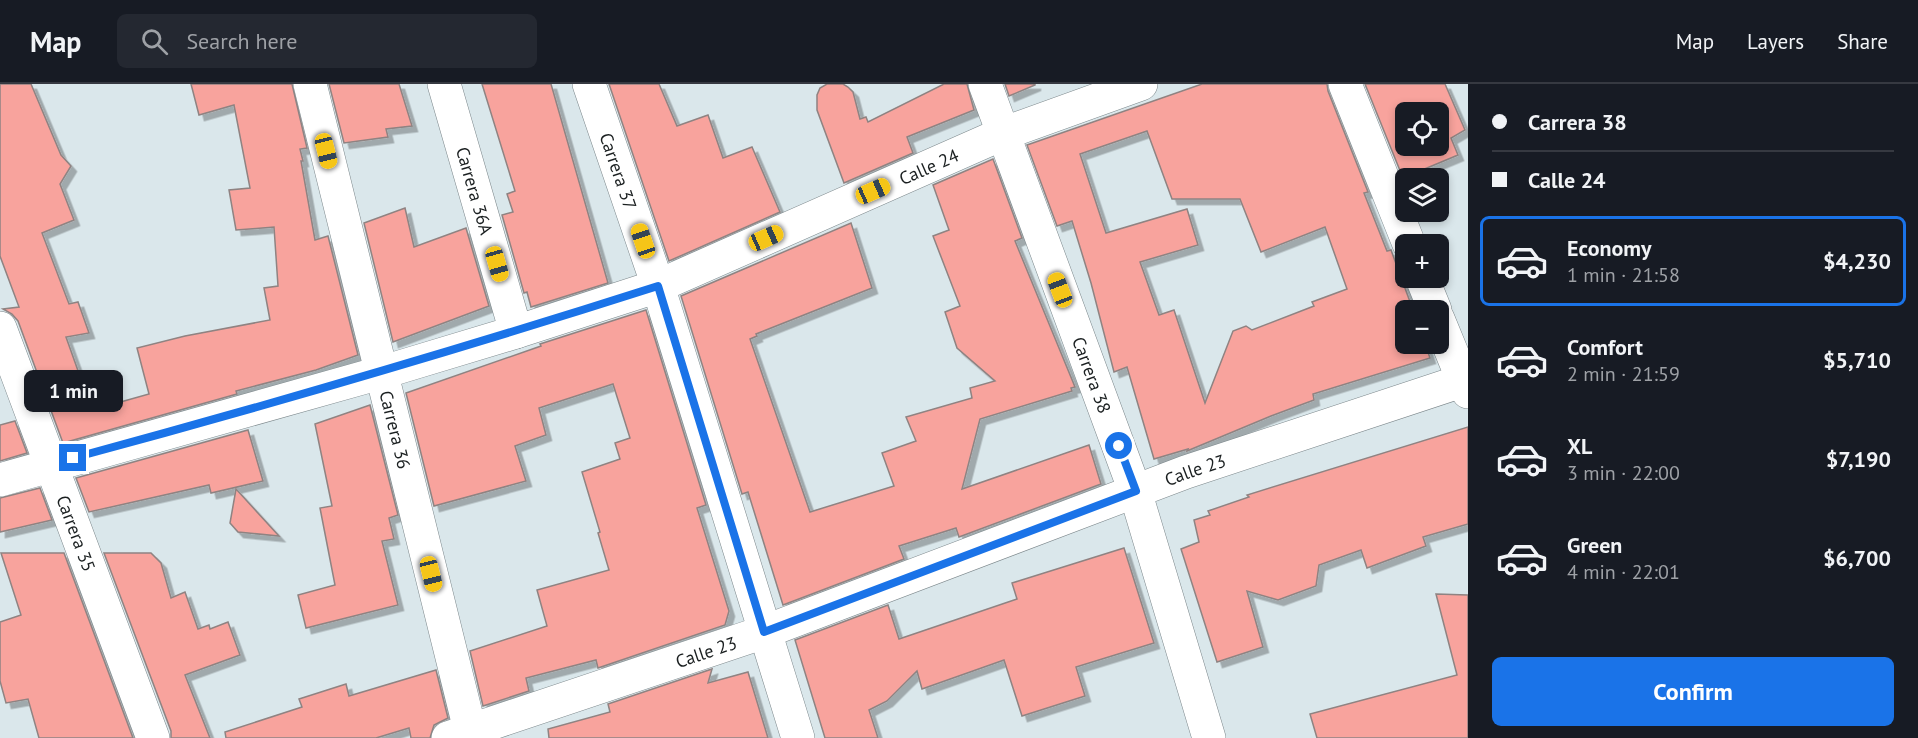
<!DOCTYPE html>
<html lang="en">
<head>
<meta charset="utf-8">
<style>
  body { margin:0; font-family:"PT Sans",sans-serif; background:#242831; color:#f1f3f6; height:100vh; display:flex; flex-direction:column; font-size:22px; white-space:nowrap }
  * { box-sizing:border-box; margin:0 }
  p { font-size:20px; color:#9ea1a6 }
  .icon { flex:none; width:33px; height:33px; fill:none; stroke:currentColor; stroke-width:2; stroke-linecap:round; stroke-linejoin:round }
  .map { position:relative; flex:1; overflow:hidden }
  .sheet { display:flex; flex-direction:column; background:#171b24; width:450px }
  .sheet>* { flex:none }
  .top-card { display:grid; align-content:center; height:132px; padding:0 24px; background:#171b24 }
  .buttons { position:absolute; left:1395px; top:18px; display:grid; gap:12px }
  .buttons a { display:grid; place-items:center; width:54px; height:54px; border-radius:9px; background:#171b24; box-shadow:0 3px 9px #0003; font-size:30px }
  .end { position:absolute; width:27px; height:27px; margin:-14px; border:8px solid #1a73e8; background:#fff; box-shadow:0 0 0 3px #fff }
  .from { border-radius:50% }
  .bubble { position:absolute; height:42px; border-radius:9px; background:#171b24; box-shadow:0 3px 9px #0003; font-size:20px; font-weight:800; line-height:42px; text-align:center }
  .car { position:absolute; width:18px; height:36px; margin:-18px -9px; border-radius:8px; box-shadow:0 0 4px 2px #0007; background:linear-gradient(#f5c518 24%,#345 0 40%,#f5c518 0 76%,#345 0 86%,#f5c518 0) }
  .top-card b { display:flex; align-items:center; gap:21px; height:57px; font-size:22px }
  .top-card b+b { border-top:2px solid #363941 }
  .top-card i { width:15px; height:15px; background:#f1f3f6 }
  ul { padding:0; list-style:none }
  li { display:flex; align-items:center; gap:18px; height:90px; margin:0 12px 9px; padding:0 12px; border:3px solid transparent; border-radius:9px }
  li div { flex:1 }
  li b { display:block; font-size:22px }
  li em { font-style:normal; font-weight:800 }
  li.active { border-color:#1a73e8 }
  li>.icon { width:54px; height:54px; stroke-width:1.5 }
  .action { display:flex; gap:12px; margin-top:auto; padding:12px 24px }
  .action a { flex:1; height:69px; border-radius:9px; background:#1a73e8; color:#fff; font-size:24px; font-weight:800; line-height:69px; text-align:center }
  header { display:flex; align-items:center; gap:36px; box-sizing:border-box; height:84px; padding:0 30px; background:#171b24; border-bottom:2px solid #363941 }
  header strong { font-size:28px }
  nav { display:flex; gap:33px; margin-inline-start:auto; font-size:21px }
  .search { width:420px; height:54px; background:#242831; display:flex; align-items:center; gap:15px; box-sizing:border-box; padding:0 21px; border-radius:9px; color:#9ea1a6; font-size:22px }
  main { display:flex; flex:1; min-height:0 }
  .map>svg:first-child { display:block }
  .building { fill:#f8a39d; stroke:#8f8382; stroke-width:1.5; fill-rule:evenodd; filter:url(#shadow) }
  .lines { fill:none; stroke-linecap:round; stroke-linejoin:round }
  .minor-casing { stroke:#7c878b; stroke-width:34 }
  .minor { stroke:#fff; stroke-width:33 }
  .route { stroke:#1a73e8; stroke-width:8 }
  .labels { text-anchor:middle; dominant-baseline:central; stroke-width:6; stroke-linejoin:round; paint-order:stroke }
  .street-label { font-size:18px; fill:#1a1f20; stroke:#dae7eb }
</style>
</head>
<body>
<header>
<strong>Map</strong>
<div class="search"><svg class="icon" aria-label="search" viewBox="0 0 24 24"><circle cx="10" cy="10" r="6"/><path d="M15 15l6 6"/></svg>Search here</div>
<nav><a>Map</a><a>Layers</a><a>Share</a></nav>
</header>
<main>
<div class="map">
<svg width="1468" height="654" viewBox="0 0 1468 654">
  <defs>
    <filter id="shadow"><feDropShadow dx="5.5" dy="5.5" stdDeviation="0" flood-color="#0004"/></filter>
  </defs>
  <rect width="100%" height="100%" fill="#dae7eb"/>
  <!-- building -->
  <g class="building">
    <path d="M0 0H31L61 71 71 82 60 100 74 136 42 149 69 220 78 218 89 249 66 253 92 326 149 310 137 264 185 252 270 236 264 204 278 202 274 143 236 146 229 106 250 104 234 21 199 31 191 0H292L307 64 300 65 303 77H301L315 156 328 152 358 271 316 286 236 307 237 310 63 359 18 237 12 230 3 225 19 223 0 172Z"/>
    <path d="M329 0H399L412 42 386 45 388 53 344 59Z"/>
    <path d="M482 0H551L608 199 531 223 527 208 524 209 502 131 513 128 507 110 515 107Z"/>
    <path d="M609 0H659L677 42 708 31 723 74 752 63 780 128 669 177Z"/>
    <path d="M827 0H843L848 3 853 8 860 35 866 33 868 38 944 0H967L974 26 907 53 913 69 844 99 817 26V11L820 4Z"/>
    <path d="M1005 0H1035V1L1009 12Z"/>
    <path d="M1202 0H1327L1328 7 1368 108 1364 109 1387 167 1391 166 1413 226H1406V260H1425L1430 274 1313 310 1314 316 1271 332 1187 367 1188 365 1154 375 1127 283 1114 288 1091 199 1072 137 1057 142 1027 61ZM1147 47 1172 115H1240L1261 168 1325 143 1347 205 1312 218 1314 222 1252 246 1246 242 1233 247 1205 319 1174 226 1159 231 1140 178 1198 161 1187 125 1106 149 1080 70Z"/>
    <path d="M1365 0H1445L1465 46 1451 54 1458 71 1403 94ZM1406 28H1438V62H1406Z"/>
    <path d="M993 75 1022 154 1015 157 1075 303 1071 304 1072 307 980 335 962 405 1089 361 1101 400 959 453 956 444 899 462 904 475 783 521 748 408 742 410 681 212 851 139 872 204 756 250 757 252 750 255 810 428 894 402 882 369 916 357 906 333 972 314 970 304 995 297 957 264 945 228 960 222 933 152 949 146 933 101Z"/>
    <path d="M405 124 414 163 466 144 489 222 393 258 364 139Z"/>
    <path d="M646 226 706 421 697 424 729 527 725 541 598 584 596 576 526 594 529 607 483 622 470 567 547 542 537 506 609 486 598 449 600 448 582 388 620 375 615 359 630 354 613 300 539 324 546 351 515 362 526 397 434 422 406 309 541 262 540 260Z"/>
    <path d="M370 321 398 431 389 434 394 455 382 457 398 521 306 544 298 511 335 501 320 424 332 422 315 340Z"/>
    <path d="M15 337 27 369 0 377V341Z"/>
    <path d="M1468 343V440L1423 453 1426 462 1367 484 1361 466 1319 481 1316 502 1278 516 1247 507 1263 563 1217 578 1181 465 1199 458 1194 436 1210 431 1208 427 1249 413 1247 411Z"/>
    <path d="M248 346 263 397 211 409 209 401 89 428 76 394Z"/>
    <path d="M40 404 52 436 0 448V414Z"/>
    <path d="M236 405 279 452 238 448 230 439Z"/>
    <path d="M1124 464 1154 559 1076 583 1085 612 1022 632 1004 576 922 605 917 587 887 617 869 626 878 654H825L795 556 888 521 899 555 1017 515 1012 499Z"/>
    <path d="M1 469H64L133 654H39L28 615 6 619 0 597V538L21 531Z"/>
    <path d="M104 469H151L161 479 171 514 185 508 198 545 209 541 210 545 228 538 240 571 185 591 210 654H171V647Z"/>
    <path d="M1436 510 1468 511V654H1317L1310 630 1457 591Z"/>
    <path d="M712 585 708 599 748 588 768 654H549L548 645 610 628 608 620Z"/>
    <path d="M436 586 448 634 434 641 430 654H411L409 644 376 654H226L225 648 302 623 299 615 346 600 349 612Z"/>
  </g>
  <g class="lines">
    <!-- minor casing -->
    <g class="minor-casing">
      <g id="minor">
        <path id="s1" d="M310 0 472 654"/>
        <path id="s2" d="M444 0 516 248"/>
        <path id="s3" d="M589 0 658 202 798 654"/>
        <path id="s4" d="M985 0 1135 407 1209 654"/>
        <path d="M1345 0 1409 160"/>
        <path d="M1422 194 1435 226"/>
        <path d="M1438 235 1468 308"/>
        <path id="s5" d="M0 244 153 654"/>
        <path id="s6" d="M0 396 380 289 516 248 658 202 1002 50 1141 0"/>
        <path id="s7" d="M448 654 764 548 1186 388 1468 295"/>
      </g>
    </g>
    <!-- minor -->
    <use href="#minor" class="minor"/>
  </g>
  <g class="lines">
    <!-- route -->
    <path class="route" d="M73 374C269 321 464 264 658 202L764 548 1136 407 1119 362"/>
  </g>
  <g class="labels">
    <!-- street labels -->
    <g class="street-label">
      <text stroke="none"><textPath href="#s6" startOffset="982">Calle 24</textPath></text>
      <text stroke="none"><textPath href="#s3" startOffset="92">Carrera 37</textPath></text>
      <text stroke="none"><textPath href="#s2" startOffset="111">Carrera 36A</textPath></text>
      <text stroke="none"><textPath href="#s4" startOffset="310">Carrera 38</textPath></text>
      <text stroke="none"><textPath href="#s1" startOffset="356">Carrera 36</textPath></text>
      <text stroke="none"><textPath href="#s7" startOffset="794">Calle 23</textPath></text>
      <text stroke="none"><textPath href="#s5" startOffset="219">Carrera 35</textPath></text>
      <text stroke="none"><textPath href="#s7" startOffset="272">Calle 23</textPath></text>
    </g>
  </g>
</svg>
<div class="buttons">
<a><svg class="icon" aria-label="locate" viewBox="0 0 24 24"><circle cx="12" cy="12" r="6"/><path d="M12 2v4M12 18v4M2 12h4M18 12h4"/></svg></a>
<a><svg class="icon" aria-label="layers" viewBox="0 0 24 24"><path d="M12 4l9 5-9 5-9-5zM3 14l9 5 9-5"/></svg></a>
<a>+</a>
<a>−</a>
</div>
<i class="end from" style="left:1119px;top:362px"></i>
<i class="end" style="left:73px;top:374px"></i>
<div class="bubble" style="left:24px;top:286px;width:99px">1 min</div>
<i class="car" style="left:326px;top:67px;rotate:166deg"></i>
<i class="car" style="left:873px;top:107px;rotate:66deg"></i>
<i class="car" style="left:766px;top:154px;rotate:66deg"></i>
<i class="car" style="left:643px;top:157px;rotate:341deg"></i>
<i class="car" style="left:497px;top:180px;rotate:164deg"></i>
<i class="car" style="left:1060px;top:206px;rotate:339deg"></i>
<i class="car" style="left:431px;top:490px;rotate:166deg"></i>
</div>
<section class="sheet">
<div class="top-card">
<b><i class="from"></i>Carrera 38</b>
<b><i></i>Calle 24</b>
</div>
<ul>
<li class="active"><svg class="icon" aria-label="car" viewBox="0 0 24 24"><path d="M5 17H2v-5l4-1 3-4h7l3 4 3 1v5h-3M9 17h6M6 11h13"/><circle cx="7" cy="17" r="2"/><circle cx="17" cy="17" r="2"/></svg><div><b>Economy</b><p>1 min · 21:58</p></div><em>$4,230</em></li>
<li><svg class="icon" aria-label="car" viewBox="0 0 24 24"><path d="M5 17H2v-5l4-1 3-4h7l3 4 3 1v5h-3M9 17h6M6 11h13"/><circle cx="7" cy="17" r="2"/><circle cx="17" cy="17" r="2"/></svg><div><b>Comfort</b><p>2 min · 21:59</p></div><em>$5,710</em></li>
<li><svg class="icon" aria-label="car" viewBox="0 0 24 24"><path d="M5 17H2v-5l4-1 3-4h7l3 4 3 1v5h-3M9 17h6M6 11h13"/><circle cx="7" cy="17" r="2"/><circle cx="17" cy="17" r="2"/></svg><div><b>XL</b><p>3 min · 22:00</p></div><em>$7,190</em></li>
<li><svg class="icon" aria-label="car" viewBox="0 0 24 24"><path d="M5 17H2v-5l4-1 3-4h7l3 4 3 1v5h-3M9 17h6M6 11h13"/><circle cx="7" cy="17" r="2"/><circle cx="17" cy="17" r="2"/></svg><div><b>Green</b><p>4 min · 22:01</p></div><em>$6,700</em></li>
</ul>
<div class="action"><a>Confirm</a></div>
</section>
</main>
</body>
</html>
